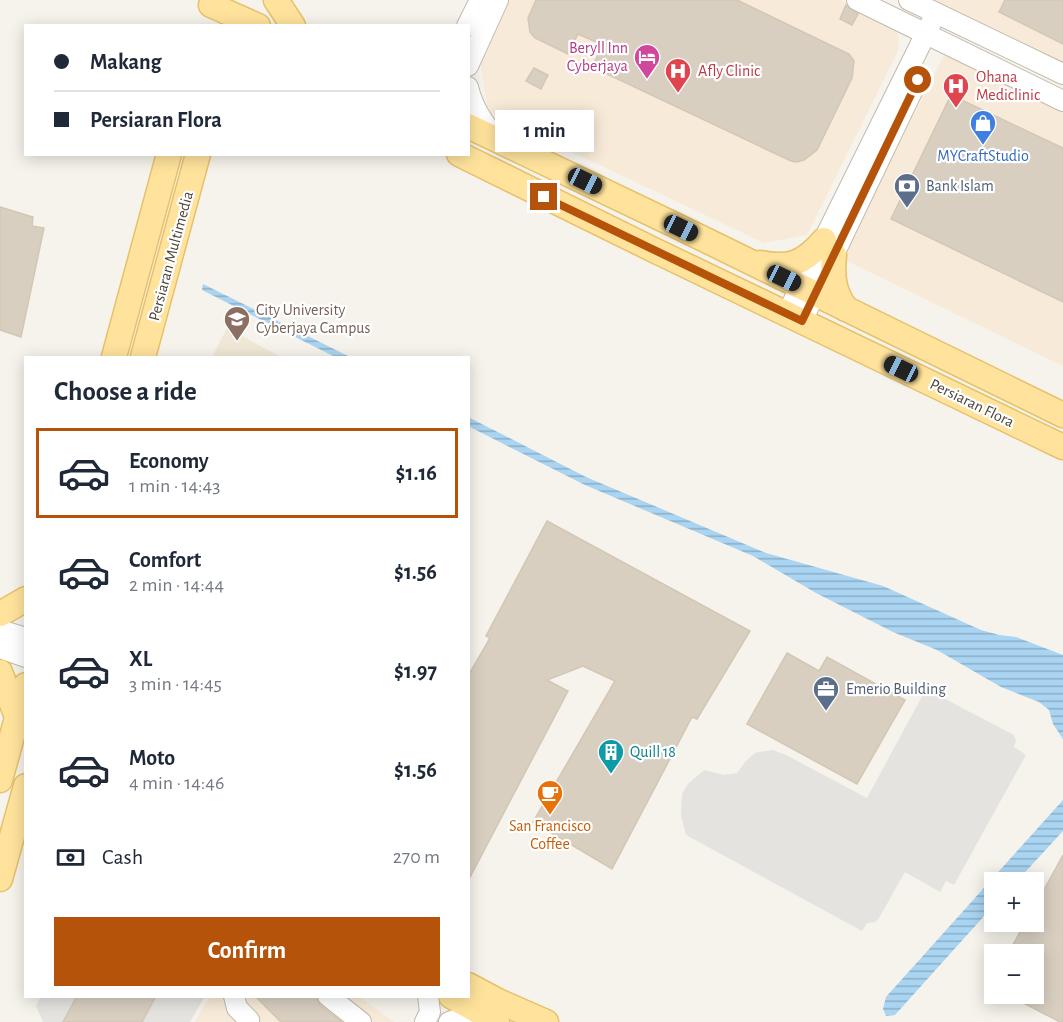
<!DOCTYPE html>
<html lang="en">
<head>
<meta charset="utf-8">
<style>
  body { margin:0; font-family:"Alegreya Sans",sans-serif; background:#f2f2f3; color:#1f2937; height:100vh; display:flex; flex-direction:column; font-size:22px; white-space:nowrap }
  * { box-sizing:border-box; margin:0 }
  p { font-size:20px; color:#747a83 }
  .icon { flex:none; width:33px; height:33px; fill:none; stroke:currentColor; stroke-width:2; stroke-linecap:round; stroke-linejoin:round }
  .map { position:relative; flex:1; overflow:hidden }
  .panel { position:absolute; left:24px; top:356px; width:446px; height:642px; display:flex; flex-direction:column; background:#fff; border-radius:0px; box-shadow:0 3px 15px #0003 }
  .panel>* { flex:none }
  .top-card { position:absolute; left:24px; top:24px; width:446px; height:132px; border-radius:0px; box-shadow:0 3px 15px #0003; display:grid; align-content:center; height:132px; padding:0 30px; background:#fff }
  .buttons { position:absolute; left:984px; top:872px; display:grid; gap:12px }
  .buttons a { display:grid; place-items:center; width:60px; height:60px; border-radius:0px; background:#fff; box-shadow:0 3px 15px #0003; font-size:30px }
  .end { position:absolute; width:27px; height:27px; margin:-14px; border:8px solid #b45309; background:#fff; box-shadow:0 0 0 3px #fff }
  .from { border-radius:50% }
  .bubble { position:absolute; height:42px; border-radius:0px; background:#fff; box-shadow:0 3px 15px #0003; font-size:20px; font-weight:600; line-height:42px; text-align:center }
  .car { position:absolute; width:18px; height:36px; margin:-18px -9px; border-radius:8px; box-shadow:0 0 4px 2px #0007; background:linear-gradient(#222 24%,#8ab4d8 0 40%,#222 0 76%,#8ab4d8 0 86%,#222 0) }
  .top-card b { display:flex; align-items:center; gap:21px; height:57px; font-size:22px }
  .top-card b+b { border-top:2px solid #e0e1e3 }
  .top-card i { width:15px; height:15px; background:#1f2937 }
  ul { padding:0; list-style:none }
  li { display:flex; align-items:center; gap:18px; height:90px; margin:0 12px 9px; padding:0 18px; border:3px solid transparent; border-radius:0px }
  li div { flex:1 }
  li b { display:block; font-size:22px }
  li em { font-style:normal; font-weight:600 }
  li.on { border-color:#b45309 }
  li>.icon { width:54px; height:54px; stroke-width:1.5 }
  h2 { padding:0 30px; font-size:27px; line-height:72px }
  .pay { display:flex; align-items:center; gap:15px; height:66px; padding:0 30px; font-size:22px }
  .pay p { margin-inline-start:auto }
  .button { display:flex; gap:12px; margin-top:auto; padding:12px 30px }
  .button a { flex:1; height:69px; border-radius:0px; background:#b45309; color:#fff; font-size:24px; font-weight:600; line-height:69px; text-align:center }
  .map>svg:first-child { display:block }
  .commercial { fill:#f7ead8 }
  .education { fill:#efe8d6 }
  .parking { fill:#e5e3e0 }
  .water { fill:url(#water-rules) }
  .building { fill:#d8cfc1; stroke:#d3c7b4; stroke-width:1.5 }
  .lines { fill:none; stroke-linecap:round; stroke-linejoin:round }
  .minor-casing { stroke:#c2bbae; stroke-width:22 }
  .major-casing { stroke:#e6c16a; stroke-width:27 }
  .minor { stroke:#fff; stroke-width:20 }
  .major { stroke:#ffe39c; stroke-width:24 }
  .route { stroke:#b45309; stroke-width:8 }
  .labels { text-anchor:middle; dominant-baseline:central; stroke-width:4.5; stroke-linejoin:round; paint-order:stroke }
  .hotel-label { font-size:16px; fill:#b23c85; stroke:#fff; text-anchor:end }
  .health-label { font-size:16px; fill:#be3a42; stroke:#fff; text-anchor:start }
  .shop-label { font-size:16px; fill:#366cbe; stroke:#fff }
  .service-label { font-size:16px; fill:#4e5e75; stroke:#fff; text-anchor:start }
  .street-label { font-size:16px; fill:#4b4439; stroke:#fff }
  .education-label { font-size:16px; fill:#785e54; stroke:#fff; text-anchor:start }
  .culture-label { font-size:16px; fill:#0d838f; stroke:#fff; text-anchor:start }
  .food-label { font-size:16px; fill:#c56008; stroke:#fff }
</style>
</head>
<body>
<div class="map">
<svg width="1063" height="1022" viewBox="0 0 1063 1022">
  <defs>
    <pattern id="water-rules" width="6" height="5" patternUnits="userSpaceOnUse" patternTransform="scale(1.5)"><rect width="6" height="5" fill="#a9d4f2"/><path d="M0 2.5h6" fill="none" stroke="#8caec5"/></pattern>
  </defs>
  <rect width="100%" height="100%" fill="#f6f3ec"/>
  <!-- commercial -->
  <g class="commercial">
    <path d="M509 0H840L894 25 899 38 898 51 807 235 764 243 488 112 480 58Z"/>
    <path d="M927 0H1063V68Z"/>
    <path d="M948 47 1063 102V366L847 261 845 252Z"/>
    <path d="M210 996H358L394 1022H195Z"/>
  </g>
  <!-- education -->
  <path class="education" d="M227 328 281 357H212Z"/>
  <!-- parking -->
  <g class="parking">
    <path d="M926 689 1014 735 1016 741 1014 747 1026 755 954 885 946 881 940 892 905 872 879 918 875 922 867 923 862 931 686 835 681 816 682 794 688 784 704 770 724 775 737 773 745 762 755 753 765 751 773 750 786 755 867 798Z"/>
    <path d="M41 996H77L63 1022H43L36 1006Z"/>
    <path d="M156 996H205L190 1022H142Z"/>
  </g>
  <!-- water -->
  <g class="water">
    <path d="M203 284 350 357H335L202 290Z"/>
    <path d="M468 417 586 477 766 553 883 586 981 630 999 635 1016 637 1063 655V739L1053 724 1049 710 1039 702 1001 687 937 650 893 632 816 593 753 556 585 485 468 426Z"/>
    <path d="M1063 800V831L1016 882H994V905L895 1015 886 1016 883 1009 886 997Z"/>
  </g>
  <!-- building -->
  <g class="building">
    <path d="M536 0H737L849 54 854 61 852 78 817 150 804 160 797 162 791 161 592 67 603 45 578 34 568 54 535 38 530 32 528 18Z"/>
    <path d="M1005 0H1063V44L999 12Z"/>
    <path d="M846 5 858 14 852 25 840 19Z"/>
    <path d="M534 68 548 75 541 89 526 81Z"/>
    <path d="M951 95 1063 148V302L891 219Z"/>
    <path d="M0 207 33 217 32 226 44 228 21 337 0 330Z"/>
    <path d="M547 521 750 631 697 719 692 717 612 869 533 822 615 681 583 666 547 680 568 691 468 881V676L490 638 486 636Z"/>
    <path d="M787 653 819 671 827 657 905 700 857 784 747 724Z"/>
    <path d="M1063 855V1022H1060L1004 993H1034V954H1008L1026 921H1034V908Z"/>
    <path d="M77 996H156L142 1022H63Z"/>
    <path d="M255 996H316L320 1005 342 1022H281Z"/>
  </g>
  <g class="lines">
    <!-- minor casing -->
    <g class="minor-casing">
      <g id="minor">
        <path d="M857 0 1063 101"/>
        <path d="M909 0 1063 74"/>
        <path d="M467 26 480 0"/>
        <path d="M468 66 498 0"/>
        <path d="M468 87C473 108 483 123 497 139"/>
        <path d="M787 314 936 13"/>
        <path d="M802 321 920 75"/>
        <path d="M0 630 26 638"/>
        <path d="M0 648 26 657"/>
        <path d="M234 996 237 1008 249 1020 248 1022"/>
        <path d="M328 996 361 1022"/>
        <path d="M425 1022 430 1012 428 996"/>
        <path d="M449 1022 461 1018 485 1016"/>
      </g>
    </g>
    <!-- major casing -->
    <g class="major-casing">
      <g id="major">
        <path d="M276 0 293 26"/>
        <path d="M211 5 258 26"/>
        <path d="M468 126 681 228 1063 415"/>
        <path d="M459 154 660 253 1063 447"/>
        <path d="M834 255C832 276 833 291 846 309"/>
        <path d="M760 263C790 269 804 263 824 240"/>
        <path d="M114 357 169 154"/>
        <path d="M143 357 198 154"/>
        <path d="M0 614 26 599"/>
        <path d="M0 672 17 717"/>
        <path d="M0 780 26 685"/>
        <path d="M0 879 26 786"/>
        <path d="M468 985 498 1001 546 1022"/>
        <path d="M451 996 497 1022"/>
      </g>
    </g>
    <!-- minor -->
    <use href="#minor" class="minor"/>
    <!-- major -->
    <use href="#major" class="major"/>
  </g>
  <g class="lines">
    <!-- route -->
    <path class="route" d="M544 197 802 321 918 80"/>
  </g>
  <!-- icons -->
  <defs>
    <g id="hotel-pin" transform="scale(1.35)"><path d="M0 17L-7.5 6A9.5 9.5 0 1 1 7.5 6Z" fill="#d1479c" stroke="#fff"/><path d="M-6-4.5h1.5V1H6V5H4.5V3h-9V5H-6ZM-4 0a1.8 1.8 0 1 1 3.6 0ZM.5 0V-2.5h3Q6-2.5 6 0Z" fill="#fff"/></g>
    <g id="hospital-pin" transform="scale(1.35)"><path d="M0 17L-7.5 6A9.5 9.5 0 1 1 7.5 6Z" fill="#e0444e" stroke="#fff"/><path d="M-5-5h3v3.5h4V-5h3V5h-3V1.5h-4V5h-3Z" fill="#fff"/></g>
    <g id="shop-pin" transform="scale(1.35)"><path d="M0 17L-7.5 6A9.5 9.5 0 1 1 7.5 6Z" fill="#3f7fe0" stroke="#fff"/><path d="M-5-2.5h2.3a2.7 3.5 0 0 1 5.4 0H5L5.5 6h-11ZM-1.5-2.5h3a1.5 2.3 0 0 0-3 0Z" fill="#fff"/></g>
    <g id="bank-pin" transform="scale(1.35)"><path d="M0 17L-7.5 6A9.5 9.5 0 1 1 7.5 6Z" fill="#5c6f8a" stroke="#fff"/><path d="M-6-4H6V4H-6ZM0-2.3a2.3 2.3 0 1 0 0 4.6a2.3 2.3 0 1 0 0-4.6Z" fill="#fff"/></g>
    <g id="university-pin" transform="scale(1.35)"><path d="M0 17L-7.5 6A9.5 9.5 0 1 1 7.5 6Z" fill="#8d6e63" stroke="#fff"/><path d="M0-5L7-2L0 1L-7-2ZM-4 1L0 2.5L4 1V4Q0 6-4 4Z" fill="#fff"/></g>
    <g id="office-pin" transform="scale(1.35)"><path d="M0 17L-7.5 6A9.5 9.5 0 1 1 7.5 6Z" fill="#5c6f8a" stroke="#fff"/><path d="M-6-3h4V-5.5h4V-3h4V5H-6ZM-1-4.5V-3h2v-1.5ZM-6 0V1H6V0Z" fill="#fff"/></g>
    <g id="building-pin" transform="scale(1.35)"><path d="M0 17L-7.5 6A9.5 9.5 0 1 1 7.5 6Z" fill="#0f9aa8" stroke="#fff"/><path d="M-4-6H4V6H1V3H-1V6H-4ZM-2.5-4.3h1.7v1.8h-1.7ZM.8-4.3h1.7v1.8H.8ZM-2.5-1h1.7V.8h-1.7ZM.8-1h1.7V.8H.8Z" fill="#fff"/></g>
    <g id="cafe-pin" transform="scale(1.35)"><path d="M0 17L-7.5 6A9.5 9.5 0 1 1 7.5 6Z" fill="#e8710a" stroke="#fff"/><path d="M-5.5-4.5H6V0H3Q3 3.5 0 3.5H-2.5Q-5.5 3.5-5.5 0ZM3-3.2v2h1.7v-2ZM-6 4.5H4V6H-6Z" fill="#fff"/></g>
  </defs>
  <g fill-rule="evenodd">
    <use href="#hotel-pin" x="647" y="57"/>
    <use href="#hospital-pin" x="678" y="71"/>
    <use href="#hospital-pin" x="956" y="86"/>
    <use href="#shop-pin" x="983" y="123"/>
    <use href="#bank-pin" x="907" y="186"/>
    <use href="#university-pin" x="237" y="319"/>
    <use href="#office-pin" x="826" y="689"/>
    <use href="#building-pin" x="611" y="752"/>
    <use href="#cafe-pin" x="550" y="793"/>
  </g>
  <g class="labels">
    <!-- hotel labels -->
    <g class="hotel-label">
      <text x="628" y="48">Beryll Inn<tspan x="628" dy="18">Cyberjaya</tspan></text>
    </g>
    <!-- health labels -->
    <g class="health-label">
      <text x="698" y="71">Afly Clinic</text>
      <text x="976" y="77">Ohana<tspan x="976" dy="18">Mediclinic</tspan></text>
    </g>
    <!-- shop labels -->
    <g class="shop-label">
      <text x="983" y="156">MYCraftStudio</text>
    </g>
    <!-- service labels -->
    <g class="service-label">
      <text x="926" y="186">Bank Islam</text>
      <text x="846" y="689">Emerio Building</text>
    </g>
    <!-- street labels -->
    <g class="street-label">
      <text transform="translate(171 256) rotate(-75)">Persiaran Multimedia</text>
      <text transform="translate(972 403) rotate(26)">Persiaran Flora</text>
    </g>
    <!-- education labels -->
    <g class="education-label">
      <text x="256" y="310">City University<tspan x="256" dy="18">Cyberjaya Campus</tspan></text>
    </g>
    <!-- culture labels -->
    <g class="culture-label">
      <text x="630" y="752">Quill 18</text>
    </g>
    <!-- food labels -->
    <g class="food-label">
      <text x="550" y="826">San Francisco<tspan x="550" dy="18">Coffee</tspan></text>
    </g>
  </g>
</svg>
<div class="buttons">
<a>+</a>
<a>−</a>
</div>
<i class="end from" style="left:918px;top:80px"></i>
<i class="end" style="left:544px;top:197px"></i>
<div class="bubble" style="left:495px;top:110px;width:99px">1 min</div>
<i class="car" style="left:585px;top:181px;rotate:116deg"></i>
<i class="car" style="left:681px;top:228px;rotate:116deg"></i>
<i class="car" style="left:784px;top:278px;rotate:116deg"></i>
<i class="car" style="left:901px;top:369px;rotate:296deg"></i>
<div class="top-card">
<b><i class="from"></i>Makang</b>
<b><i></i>Persiaran Flora</b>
</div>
<section class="panel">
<h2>Choose a ride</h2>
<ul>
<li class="on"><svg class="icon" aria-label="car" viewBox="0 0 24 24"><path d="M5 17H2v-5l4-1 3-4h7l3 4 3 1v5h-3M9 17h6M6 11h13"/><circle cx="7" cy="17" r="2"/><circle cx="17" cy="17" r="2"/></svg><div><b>Economy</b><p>1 min · 14:43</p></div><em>$1.16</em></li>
<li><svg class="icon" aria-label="car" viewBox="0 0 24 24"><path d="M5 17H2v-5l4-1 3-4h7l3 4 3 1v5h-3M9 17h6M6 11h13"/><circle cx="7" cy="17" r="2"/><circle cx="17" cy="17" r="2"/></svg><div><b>Comfort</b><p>2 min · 14:44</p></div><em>$1.56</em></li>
<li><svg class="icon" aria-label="car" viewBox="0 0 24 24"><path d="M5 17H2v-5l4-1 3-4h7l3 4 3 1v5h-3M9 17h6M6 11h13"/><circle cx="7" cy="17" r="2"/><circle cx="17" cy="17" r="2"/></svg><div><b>XL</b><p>3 min · 14:45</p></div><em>$1.97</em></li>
<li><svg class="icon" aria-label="car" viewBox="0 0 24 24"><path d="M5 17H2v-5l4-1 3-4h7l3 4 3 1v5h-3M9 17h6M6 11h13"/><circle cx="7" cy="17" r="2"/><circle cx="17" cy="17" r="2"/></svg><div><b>Moto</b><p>4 min · 14:46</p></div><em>$1.56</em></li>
</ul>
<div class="pay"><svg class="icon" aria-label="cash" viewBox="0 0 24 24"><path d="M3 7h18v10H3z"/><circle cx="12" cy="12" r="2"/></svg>Cash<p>270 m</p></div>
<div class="button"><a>Confirm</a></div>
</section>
</div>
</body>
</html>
